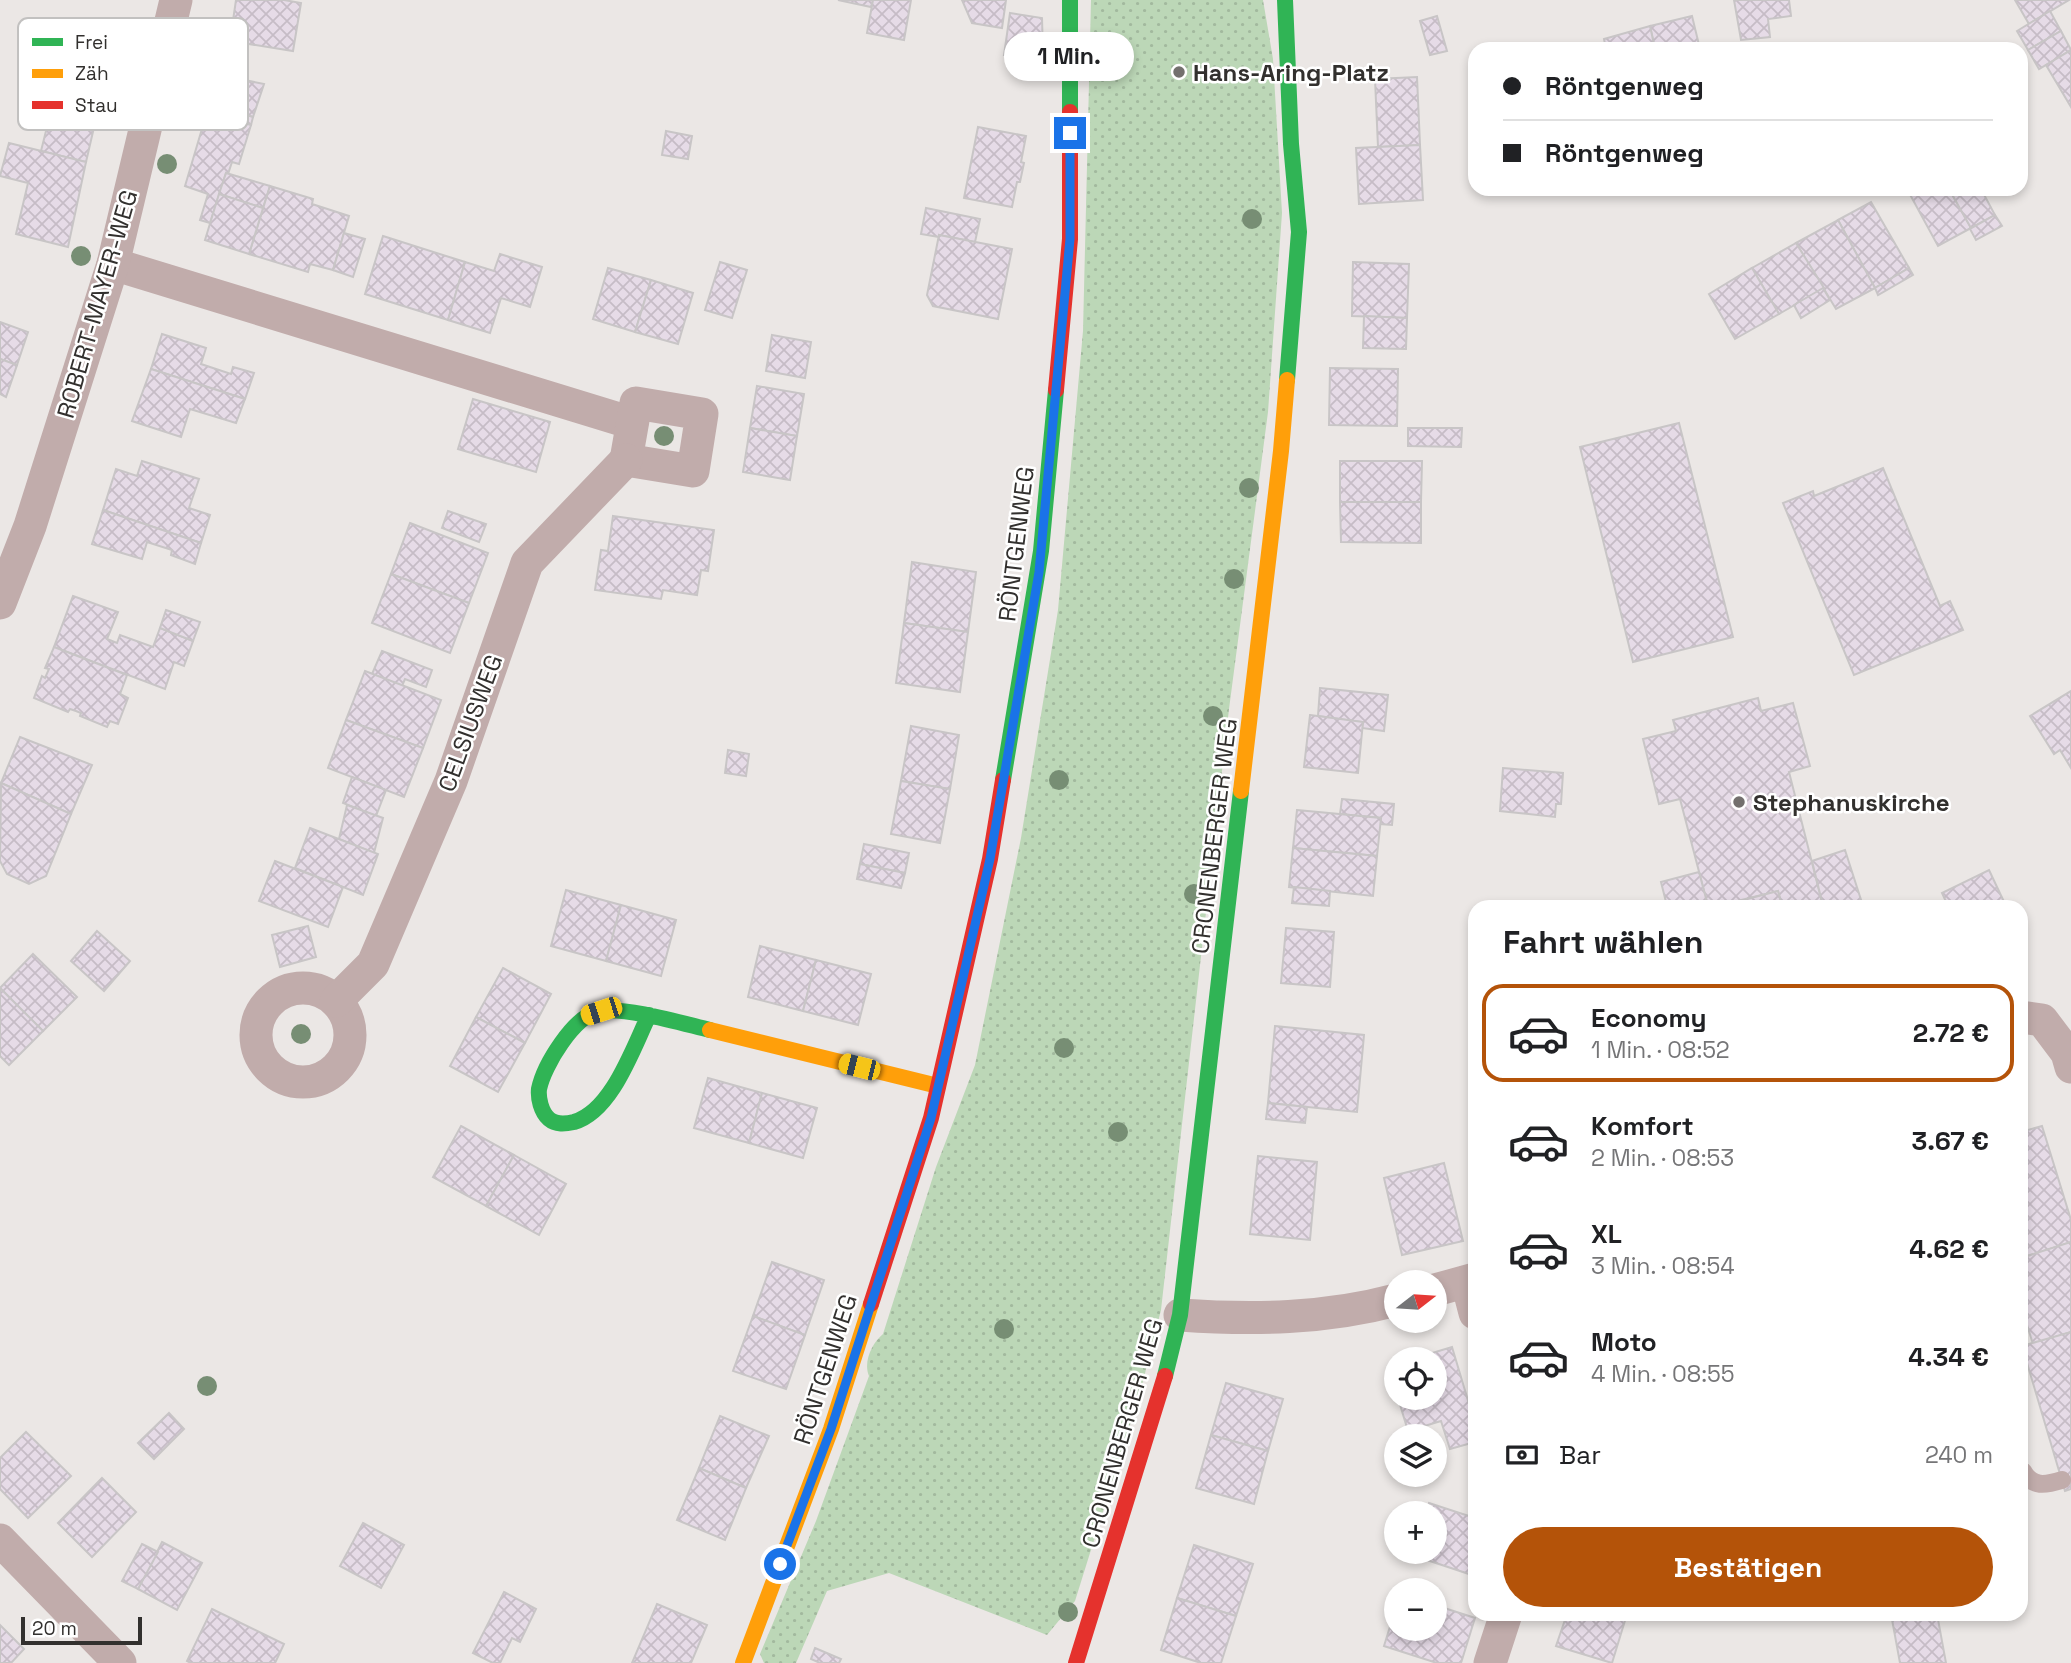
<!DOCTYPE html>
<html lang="de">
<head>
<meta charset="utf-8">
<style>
  body { margin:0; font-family:"Space Grotesk",sans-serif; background:#f6f6f6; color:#202124; height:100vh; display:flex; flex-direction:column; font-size:26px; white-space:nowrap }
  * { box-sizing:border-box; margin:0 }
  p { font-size:23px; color:#757577 }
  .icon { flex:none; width:38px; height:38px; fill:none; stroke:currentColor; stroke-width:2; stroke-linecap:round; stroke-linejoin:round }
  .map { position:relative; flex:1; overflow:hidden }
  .details { position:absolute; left:1468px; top:900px; width:560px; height:721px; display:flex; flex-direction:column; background:#fff; border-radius:21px; box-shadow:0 4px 10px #0003 }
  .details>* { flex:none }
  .guide { position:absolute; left:1468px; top:42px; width:560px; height:154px; border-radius:21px; box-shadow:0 4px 10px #0003; display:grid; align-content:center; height:154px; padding:0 35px; background:#fff }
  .needle { width:46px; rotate:73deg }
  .buttons { position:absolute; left:1384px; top:1270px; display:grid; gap:14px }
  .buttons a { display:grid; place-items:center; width:63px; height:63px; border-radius:50%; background:#fff; box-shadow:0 4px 10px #0003; font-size:35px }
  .scale { position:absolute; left:21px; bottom:18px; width:121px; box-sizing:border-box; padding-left:7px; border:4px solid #32302e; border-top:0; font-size:19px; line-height:24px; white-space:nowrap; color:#32302e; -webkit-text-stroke:5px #fff; paint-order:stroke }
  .end { position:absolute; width:32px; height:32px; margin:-16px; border:9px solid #1a73e8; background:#fff; box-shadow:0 0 0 4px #fff }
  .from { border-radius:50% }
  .bubble { position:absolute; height:49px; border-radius:24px; background:#fff; box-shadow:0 4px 10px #0003; font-size:23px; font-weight:700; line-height:49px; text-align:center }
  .car { position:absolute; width:21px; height:42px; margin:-21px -10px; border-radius:9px; box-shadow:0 0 5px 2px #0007; background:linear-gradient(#f5c518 24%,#345 0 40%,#f5c518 0 76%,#345 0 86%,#f5c518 0) }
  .guide b { display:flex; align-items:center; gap:24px; height:66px; font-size:26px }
  .guide b+b { border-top:2px solid #e0e0e0 }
  .guide i { width:18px; height:18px; background:#202124 }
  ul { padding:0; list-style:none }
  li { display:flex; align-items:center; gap:21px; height:98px; margin:0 14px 10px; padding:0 21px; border:4px solid transparent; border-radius:21px }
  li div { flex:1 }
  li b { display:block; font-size:26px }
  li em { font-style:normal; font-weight:700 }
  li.active { border-color:#b45309 }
  li>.icon { width:63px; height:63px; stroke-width:1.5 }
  h2 { padding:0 35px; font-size:32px; line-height:84px }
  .pay { display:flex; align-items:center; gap:18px; height:77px; padding:0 35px; font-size:26px }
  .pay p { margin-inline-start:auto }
  .button { display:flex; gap:14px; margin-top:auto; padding:14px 35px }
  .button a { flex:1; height:80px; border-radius:42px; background:#b45309; color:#fff; font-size:28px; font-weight:700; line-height:80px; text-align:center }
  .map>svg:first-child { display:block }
  .park { fill:url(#park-dots) }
  .building { fill:url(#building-cross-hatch); stroke:#c8c5c6; stroke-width:2 }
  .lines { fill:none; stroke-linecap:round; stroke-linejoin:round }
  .lane { stroke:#c1acab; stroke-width:18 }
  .street { stroke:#c1acab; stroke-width:33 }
  .fast { stroke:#30b455; stroke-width:16 }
  .slow { stroke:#ff9f0a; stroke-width:16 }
  .jam { stroke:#e5322d; stroke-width:16 }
  .tree { fill:#778e74 }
  .route { stroke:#1a73e8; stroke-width:9 }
  .poi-dot { fill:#73706e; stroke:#fff; stroke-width:2.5 }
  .labels { text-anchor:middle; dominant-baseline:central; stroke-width:5; stroke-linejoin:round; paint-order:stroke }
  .poi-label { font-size:24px; font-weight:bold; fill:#32302e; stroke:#fff; text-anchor:start }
  .street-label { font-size:24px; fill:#32302e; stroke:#fff }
  .key { fill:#fff; stroke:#c2c1c0; stroke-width:2 }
  .key-label { font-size:19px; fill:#32302e }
</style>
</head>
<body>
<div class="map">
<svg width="2071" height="1663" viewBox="0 0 2071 1663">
  <defs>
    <pattern id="park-dots" width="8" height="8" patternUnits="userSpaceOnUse" patternTransform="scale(1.75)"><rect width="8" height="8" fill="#bcd7b7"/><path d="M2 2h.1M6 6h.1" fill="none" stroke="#a2b99e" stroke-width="1.8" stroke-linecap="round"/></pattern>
    <pattern id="building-cross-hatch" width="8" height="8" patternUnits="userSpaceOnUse" patternTransform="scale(1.75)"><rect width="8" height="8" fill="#e6dbe7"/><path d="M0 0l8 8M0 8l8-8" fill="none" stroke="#c6bcc6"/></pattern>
  </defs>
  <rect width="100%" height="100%" fill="#ebe7e5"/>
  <!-- park -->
  <path class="park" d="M1091 0H1263L1273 59 1282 213 1268 412 1229 709 1161 1310 1140 1393 1075 1601 1047 1635 889 1573 827 1591 796 1663H764L760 1654 816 1521 869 1376C863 1362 872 1343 883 1334L936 1167 975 1065 1021 838 1058 610 1083 331Z"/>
  <!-- building -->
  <g class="building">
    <path d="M236 0H284L301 3 293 51 230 41Z"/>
    <path d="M838 0H873L871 7Z"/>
    <path d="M873 0H911L904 40 867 33Z"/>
    <path d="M962 0H1006L1002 28 972 23Z"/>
    <path d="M1734 0H1789L1791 16 1768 19 1770 37 1741 40Z"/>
    <path d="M2015 0H2069L2029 24Z"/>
    <path d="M2050 11 2061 31 2028 50 2017 31Z"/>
    <path d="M1010 13 1042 18 1043 54 1004 55Z"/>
    <path d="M1437 16 1447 51 1430 55 1420 21Z"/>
    <path d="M1692 16 1700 49H1655L1650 26Z"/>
    <path d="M1650 26 1655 49H1606L1604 39Z"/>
    <path d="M2061 31 2071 50 2039 69 2028 50Z"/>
    <path d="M2071 50V107L2046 65Z"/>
    <path d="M225 76 264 84 253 117 216 106Z"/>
    <path d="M1417 77 1420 145 1378 147 1375 79Z"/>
    <path d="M54 99 98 110 86 162 41 151Z"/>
    <path d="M233 111 253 117 251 125 230 119Z"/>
    <path d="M207 112 251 125 239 164 232 162 228 174 226 173 210 223 200 220 208 194 185 186Z"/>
    <path d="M978 127 1026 136 1021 162 1024 163 1020 182H1017L1012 207 964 198Z"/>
    <path d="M666 131 692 136 688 159 662 155Z"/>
    <path d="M9 143 86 162 68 247 16 234 28 183 0 176Z"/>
    <path d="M1420 145 1423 200 1359 204 1356 148Z"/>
    <path d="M226 173 270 186 263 208 219 194Z"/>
    <path d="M270 186 313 199 312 204 349 216 333 270 310 264 308 272 249 254Z"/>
    <path d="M1907 189H1949L1971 228 1938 246Z"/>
    <path d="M1949 189H1981L1995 215 1971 228Z"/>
    <path d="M219 194 263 208 249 254 205 240Z"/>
    <path d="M1871 202 1909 268 1875 288 1838 220Z"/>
    <path d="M926 208 980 219 975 242 939 235V237L921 234Z"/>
    <path d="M1995 215 2002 226 1976 240 1970 229Z"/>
    <path d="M1838 220 1875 288 1836 309 1796 243Z"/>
    <path d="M344 233 365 239 353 277 333 270Z"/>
    <path d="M939 235 1012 249 998 319 933 306 927 295Z"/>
    <path d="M383 236 465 262 448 320 365 294Z"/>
    <path d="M1796 243 1824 288 1779 314 1752 268Z"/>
    <path d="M500 254 542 267 530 307 501 298 490 333 448 320 465 262 494 271Z"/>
    <path d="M720 262 747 270 732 318 705 310Z"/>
    <path d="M1353 262 1409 264 1407 318 1352 316Z"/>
    <path d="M608 268 651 280 635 332 593 319Z"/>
    <path d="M1752 268 1779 314 1735 339 1709 294Z"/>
    <path d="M1909 268 1913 275 1878 295 1875 288Z"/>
    <path d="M651 280 693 293 678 344 635 332Z"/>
    <path d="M1823 288 1830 300 1801 318 1794 305Z"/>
    <path d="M1364 316 1407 318 1406 349 1363 348Z"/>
    <path d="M0 322 28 332 17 365 0 359Z"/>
    <path d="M162 334 206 348 201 364 231 374 233 367 254 373 245 399 151 369Z"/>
    <path d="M772 335 811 342 805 378 766 371Z"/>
    <path d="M0 359 17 365 6 397 0 394Z"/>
    <path d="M1330 368 1398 369 1397 426 1329 425Z"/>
    <path d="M151 369 245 399 236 423 190 409 181 437 132 421Z"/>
    <path d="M757 386 804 394 797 436 750 428Z"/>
    <path d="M473 399 550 422 536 472 458 449Z"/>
    <path d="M1679 423 1733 637 1633 662 1580 447Z"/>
    <path d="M750 428 797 436 790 480 743 472Z"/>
    <path d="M1408 428H1462L1461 447 1408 446Z"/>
    <path d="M142 461 199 479 189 508 210 515 201 543 103 510 116 469 137 476Z"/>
    <path d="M1340 461H1422L1421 502H1340Z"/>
    <path d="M1883 468 1940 606 1950 601 1963 630 1854 675 1783 503 1813 491 1814 496Z"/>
    <path d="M1340 502H1421V543L1341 542Z"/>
    <path d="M103 510 201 543 195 564 171 555 172 550 147 542 142 559 92 544Z"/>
    <path d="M448 511 486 524 479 542 442 528Z"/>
    <path d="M613 516 714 530 708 571 701 570 697 595 663 590 661 599 595 590 601 550 608 551Z"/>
    <path d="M410 523 488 553 469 603 391 574Z"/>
    <path d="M912 562 976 572 968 632 904 623Z"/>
    <path d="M391 574 469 603 450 653 372 623Z"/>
    <path d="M73 596 118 612 107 639 117 643 120 635 153 647 160 628 193 641 184 666 174 662 165 689 54 647Z"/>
    <path d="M166 610 200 622 193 641 160 628Z"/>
    <path d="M904 623 968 632 960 692 896 683Z"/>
    <path d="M54 647 127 675 120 694 128 698 118 724 110 721 107 727 80 716 81 713 76 711 70 709 68 712 34 698 42 676 45 678 49 669 45 668Z"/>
    <path d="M382 651 432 670 426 687 405 679 402 686 372 674Z"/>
    <path d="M365 671 441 700 423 748 346 720Z"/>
    <path d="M1320 688 1388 695 1384 731 1362 728 1363 722 1318 716Z"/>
    <path d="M2071 691V768L2060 750 2054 754 2030 716Z"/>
    <path d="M1758 698 1761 711 1793 703 1810 766 1789 772 1823 906H1782L1778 891 1717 906H1708L1680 799 1659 804 1643 739 1676 731 1673 720Z"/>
    <path d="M1310 715 1363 722 1358 773 1304 767Z"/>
    <path d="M346 720 423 748 404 797 328 768Z"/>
    <path d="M911 726 959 735 950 789 901 781Z"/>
    <path d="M20 737 92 765 71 814 1 783Z"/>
    <path d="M728 750 749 754 746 776 725 773Z"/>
    <path d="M1503 768 1563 773 1561 804H1556L1555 817 1500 811Z"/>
    <path d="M352 777 386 790 376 816 343 803Z"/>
    <path d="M901 781 950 789 940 843 891 834Z"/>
    <path d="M1 783 71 814 46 876 29 884 7 874 0 861Z"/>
    <path d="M1342 799 1394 804 1392 825 1380 824 1381 818 1340 814Z"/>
    <path d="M347 805 383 818 374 853 339 839Z"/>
    <path d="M1297 810 1381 818 1377 856 1293 848Z"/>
    <path d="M310 828 378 854 363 895 295 868Z"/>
    <path d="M864 844 909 853 905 873 860 864Z"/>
    <path d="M1293 848 1377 856 1373 896 1289 887Z"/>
    <path d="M1845 850 1863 906H1823L1812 861Z"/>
    <path d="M275 861 343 887 328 927 259 901Z"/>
    <path d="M860 864 905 873 901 888 857 879Z"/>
    <path d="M1989 870 2006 906H1948L1942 893Z"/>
    <path d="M1699 872 1708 906H1667L1661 882Z"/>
    <path d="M1294 887 1330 891 1329 906 1292 903Z"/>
    <path d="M566 890 621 905 606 961 551 946Z"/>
    <path d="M1778 891 1782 906H1749L1747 899Z"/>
    <path d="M621 905 676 920 661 976 606 961Z"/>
    <path d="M308 926 316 957 280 967 272 935Z"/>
    <path d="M1286 928 1334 932 1330 987 1281 983Z"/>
    <path d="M97 931 130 961 104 991 71 961Z"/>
    <path d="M760 946 816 960 803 1011 748 997Z"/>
    <path d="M33 954 77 997 43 1031 0 988Z"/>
    <path d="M816 960 871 974 858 1025 803 1011Z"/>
    <path d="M503 968 551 994 525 1043 476 1017Z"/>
    <path d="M0 988 43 1031 9 1065 0 1056Z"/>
    <path d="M476 1017 525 1043 498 1092 450 1066Z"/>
    <path d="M1275 1026 1364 1035 1357 1112 1268 1103Z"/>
    <path d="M708 1078 762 1093 749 1143 694 1128Z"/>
    <path d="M762 1093 817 1108 803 1158 749 1143Z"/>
    <path d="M1268 1103 1307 1107 1305 1123 1266 1119Z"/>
    <path d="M461 1126 514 1155 486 1206 433 1177Z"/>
    <path d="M2042 1126 2071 1220V1242L2021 1258V1132Z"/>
    <path d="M514 1155 566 1184 539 1235 486 1206Z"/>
    <path d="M1258 1156 1317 1162 1310 1240 1250 1234Z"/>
    <path d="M1444 1163 1463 1241 1402 1255 1384 1178Z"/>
    <path d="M2071 1242V1332L2033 1344 2027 1325 2021 1327V1258Z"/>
    <path d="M772 1262 824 1280 805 1335 753 1316Z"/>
    <path d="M753 1316 805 1335 786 1389 733 1371Z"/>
    <path d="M2071 1332V1489L2065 1491 2022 1346Z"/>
    <path d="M1452 1347 1475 1424V1442L1450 1449 1441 1421 1408 1431 1398 1398H1435V1360H1409Z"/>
    <path d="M1396 1363V1393L1388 1366Z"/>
    <path d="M1226 1383 1283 1399 1268 1451 1211 1435Z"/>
    <path d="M169 1413 184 1429 154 1459 138 1443Z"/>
    <path d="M720 1416 769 1436 746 1488 699 1468Z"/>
    <path d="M26 1432 71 1476 28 1518 0 1489V1458Z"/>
    <path d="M1211 1435 1268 1451 1254 1504 1196 1488Z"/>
    <path d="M699 1468 746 1488 725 1540 677 1520Z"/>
    <path d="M102 1478 136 1512 92 1557 58 1523Z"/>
    <path d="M1429 1503 1475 1518V1576L1412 1555 1413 1552H1435V1514H1426Z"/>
    <path d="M363 1523 404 1545 381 1588 340 1566Z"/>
    <path d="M162 1542 202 1563 177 1610 138 1589Z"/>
    <path d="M142 1544 158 1552 138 1589 122 1581Z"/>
    <path d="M1194 1545 1253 1564 1236 1616 1177 1598Z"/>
    <path d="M504 1592 536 1609 520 1642 512 1638 500 1663H493L473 1653Z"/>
    <path d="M1177 1598 1236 1616 1221 1663H1201L1161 1650Z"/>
    <path d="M657 1604 707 1625 691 1663H632Z"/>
    <path d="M1435 1605 1475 1618 1461 1663H1437L1384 1646 1396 1607V1629H1435Z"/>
    <path d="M212 1609 284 1644 275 1663H191L187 1661Z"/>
    <path d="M1567 1614H1627L1612 1663 1556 1646Z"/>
    <path d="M1891 1614H1937L1946 1663H1900Z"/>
    <path d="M0 1625 24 1649 11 1663H0Z"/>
    <path d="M815 1648 841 1659 839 1663H820L811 1659Z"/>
  </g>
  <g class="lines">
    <!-- lane -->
    <path class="lane" d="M2023 1471C2032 1488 2046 1485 2062 1480"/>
    <!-- street -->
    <g class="street">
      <path d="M113 264 632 423"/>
      <path d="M636 403 702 414 693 471 626 460Z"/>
      <path d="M0 603 30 526 113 264 176 0"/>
      <circle cx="303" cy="1035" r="47"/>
      <path d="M336 1001 373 964 451 781 527 563 626 460"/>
      <path d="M2021 1017 2042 1020 2067 1053 2071 1067"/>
      <path d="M1467 1282 1475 1313"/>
      <path d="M1435 1290 1475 1279"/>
      <path d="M1180 1315C1253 1320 1325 1319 1396 1300"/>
      <path d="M0 1540 120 1663"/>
      <path d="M1490 1663 1506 1614"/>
    </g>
    <!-- fast -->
    <g class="fast">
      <path d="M1070 0V112"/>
      <path d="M1285 0 1291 144 1299 232 1287 380"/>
      <path d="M1003 780 1041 551 1056 390"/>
      <path d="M649 1015C633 1048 612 1111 574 1122 565 1124 556 1125 549 1119 541 1112 538 1098 539 1089 544 1065 574 1016 599 1011 628 1007 681 1023 710 1030"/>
      <path d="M1165 1376 1180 1315 1241 791"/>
    </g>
    <!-- slow -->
    <g class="slow">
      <path d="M1241 791 1281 451 1287 380"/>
      <path d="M710 1030 938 1086"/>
      <path d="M743 1663 831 1429 871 1304"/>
    </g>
    <!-- jam -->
    <g class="jam">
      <path d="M1056 390 1070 239V112"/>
      <path d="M871 1304 931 1118 990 859 1003 780"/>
      <path d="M1076 1663 1165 1376"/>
    </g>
  </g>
  <!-- trees -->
  <g class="tree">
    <circle cx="167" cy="164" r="10"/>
    <circle cx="1252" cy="219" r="10"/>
    <circle cx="81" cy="256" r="10"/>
    <circle cx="664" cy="436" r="10"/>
    <circle cx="1249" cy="488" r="10"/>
    <circle cx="1234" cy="579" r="10"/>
    <circle cx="1213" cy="716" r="10"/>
    <circle cx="1059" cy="780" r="10"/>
    <circle cx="1194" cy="894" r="10"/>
    <circle cx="301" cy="1034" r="10"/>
    <circle cx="1064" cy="1048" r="10"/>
    <circle cx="1118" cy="1132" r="10"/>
    <circle cx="1004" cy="1329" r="10"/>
    <circle cx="207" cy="1386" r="10"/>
    <circle cx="1068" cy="1612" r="10"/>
  </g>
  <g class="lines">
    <!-- route -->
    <path class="route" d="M780 1564 831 1429 931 1118 990 859 1039 572 1070 239V133"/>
  </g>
  <!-- markers -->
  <g class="poi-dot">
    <circle cx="1179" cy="72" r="7"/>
    <circle cx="1739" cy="802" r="7"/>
  </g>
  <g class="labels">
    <!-- poi labels -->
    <g class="poi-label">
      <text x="1193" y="72">Hans-Aring-Platz</text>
      <text x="1753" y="802">Stephanuskirche</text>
    </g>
    <!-- street labels -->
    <g class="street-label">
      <text transform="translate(97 304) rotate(-74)">ROBERT-MAYER-WEG</text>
      <text transform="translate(1016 544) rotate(-83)">RÖNTGENWEG</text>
      <text transform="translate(470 723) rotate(-70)">CELSIUSWEG</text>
      <text transform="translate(1214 836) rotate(-83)">CRONENBERGER WEG</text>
      <text transform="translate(825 1369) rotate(-72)">RÖNTGENWEG</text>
      <text transform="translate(1122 1433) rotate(-74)">CRONENBERGER WEG</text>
    </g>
  </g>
  <!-- legend -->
  <rect x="18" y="18" width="230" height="112" rx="10" class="key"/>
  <rect x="32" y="38" width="31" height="8" fill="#30b455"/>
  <rect x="32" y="69" width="31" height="9" fill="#ff9f0a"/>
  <rect x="32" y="101" width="31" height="8" fill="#e5322d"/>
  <g class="key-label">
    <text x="75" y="49">Frei</text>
    <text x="75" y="80">Zäh</text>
    <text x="75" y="112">Stau</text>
  </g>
</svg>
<div class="buttons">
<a><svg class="needle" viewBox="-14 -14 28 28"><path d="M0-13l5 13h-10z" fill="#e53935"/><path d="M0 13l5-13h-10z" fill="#757577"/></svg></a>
<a><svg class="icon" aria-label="locate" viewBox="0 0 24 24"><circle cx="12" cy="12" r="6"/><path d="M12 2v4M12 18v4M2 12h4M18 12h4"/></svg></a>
<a><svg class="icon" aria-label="layers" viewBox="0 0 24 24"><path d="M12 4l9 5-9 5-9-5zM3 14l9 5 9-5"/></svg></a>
<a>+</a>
<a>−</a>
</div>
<div class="scale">20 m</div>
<i class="end from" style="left:780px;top:1564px"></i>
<i class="end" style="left:1070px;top:133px"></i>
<div class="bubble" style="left:1004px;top:32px;width:130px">1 Min.</div>
<i class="car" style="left:601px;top:1011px;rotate:252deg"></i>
<i class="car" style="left:859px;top:1067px;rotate:284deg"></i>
<div class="guide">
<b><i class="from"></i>Röntgenweg</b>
<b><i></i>Röntgenweg</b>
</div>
<section class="details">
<h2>Fahrt wählen</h2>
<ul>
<li class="active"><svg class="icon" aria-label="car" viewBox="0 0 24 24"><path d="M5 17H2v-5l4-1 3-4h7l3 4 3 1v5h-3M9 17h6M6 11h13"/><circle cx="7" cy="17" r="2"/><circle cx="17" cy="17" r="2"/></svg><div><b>Economy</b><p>1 Min. · 08:52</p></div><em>2.72 €</em></li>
<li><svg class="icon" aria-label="car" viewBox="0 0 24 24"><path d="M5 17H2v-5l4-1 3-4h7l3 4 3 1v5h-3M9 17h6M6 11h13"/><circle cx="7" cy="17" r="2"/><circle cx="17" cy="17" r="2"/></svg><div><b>Komfort</b><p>2 Min. · 08:53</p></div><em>3.67 €</em></li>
<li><svg class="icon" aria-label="car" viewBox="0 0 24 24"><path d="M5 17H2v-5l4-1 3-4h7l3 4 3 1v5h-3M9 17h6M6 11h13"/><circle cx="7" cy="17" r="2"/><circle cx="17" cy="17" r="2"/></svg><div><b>XL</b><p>3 Min. · 08:54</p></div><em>4.62 €</em></li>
<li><svg class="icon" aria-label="car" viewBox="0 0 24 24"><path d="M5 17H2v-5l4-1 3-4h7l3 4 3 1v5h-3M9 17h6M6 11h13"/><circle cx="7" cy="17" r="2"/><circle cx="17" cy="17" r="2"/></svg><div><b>Moto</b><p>4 Min. · 08:55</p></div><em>4.34 €</em></li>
</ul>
<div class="pay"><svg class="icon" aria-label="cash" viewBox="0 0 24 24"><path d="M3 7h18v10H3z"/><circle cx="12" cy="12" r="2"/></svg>Bar<p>240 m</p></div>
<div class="button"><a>Bestätigen</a></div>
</section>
</div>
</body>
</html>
